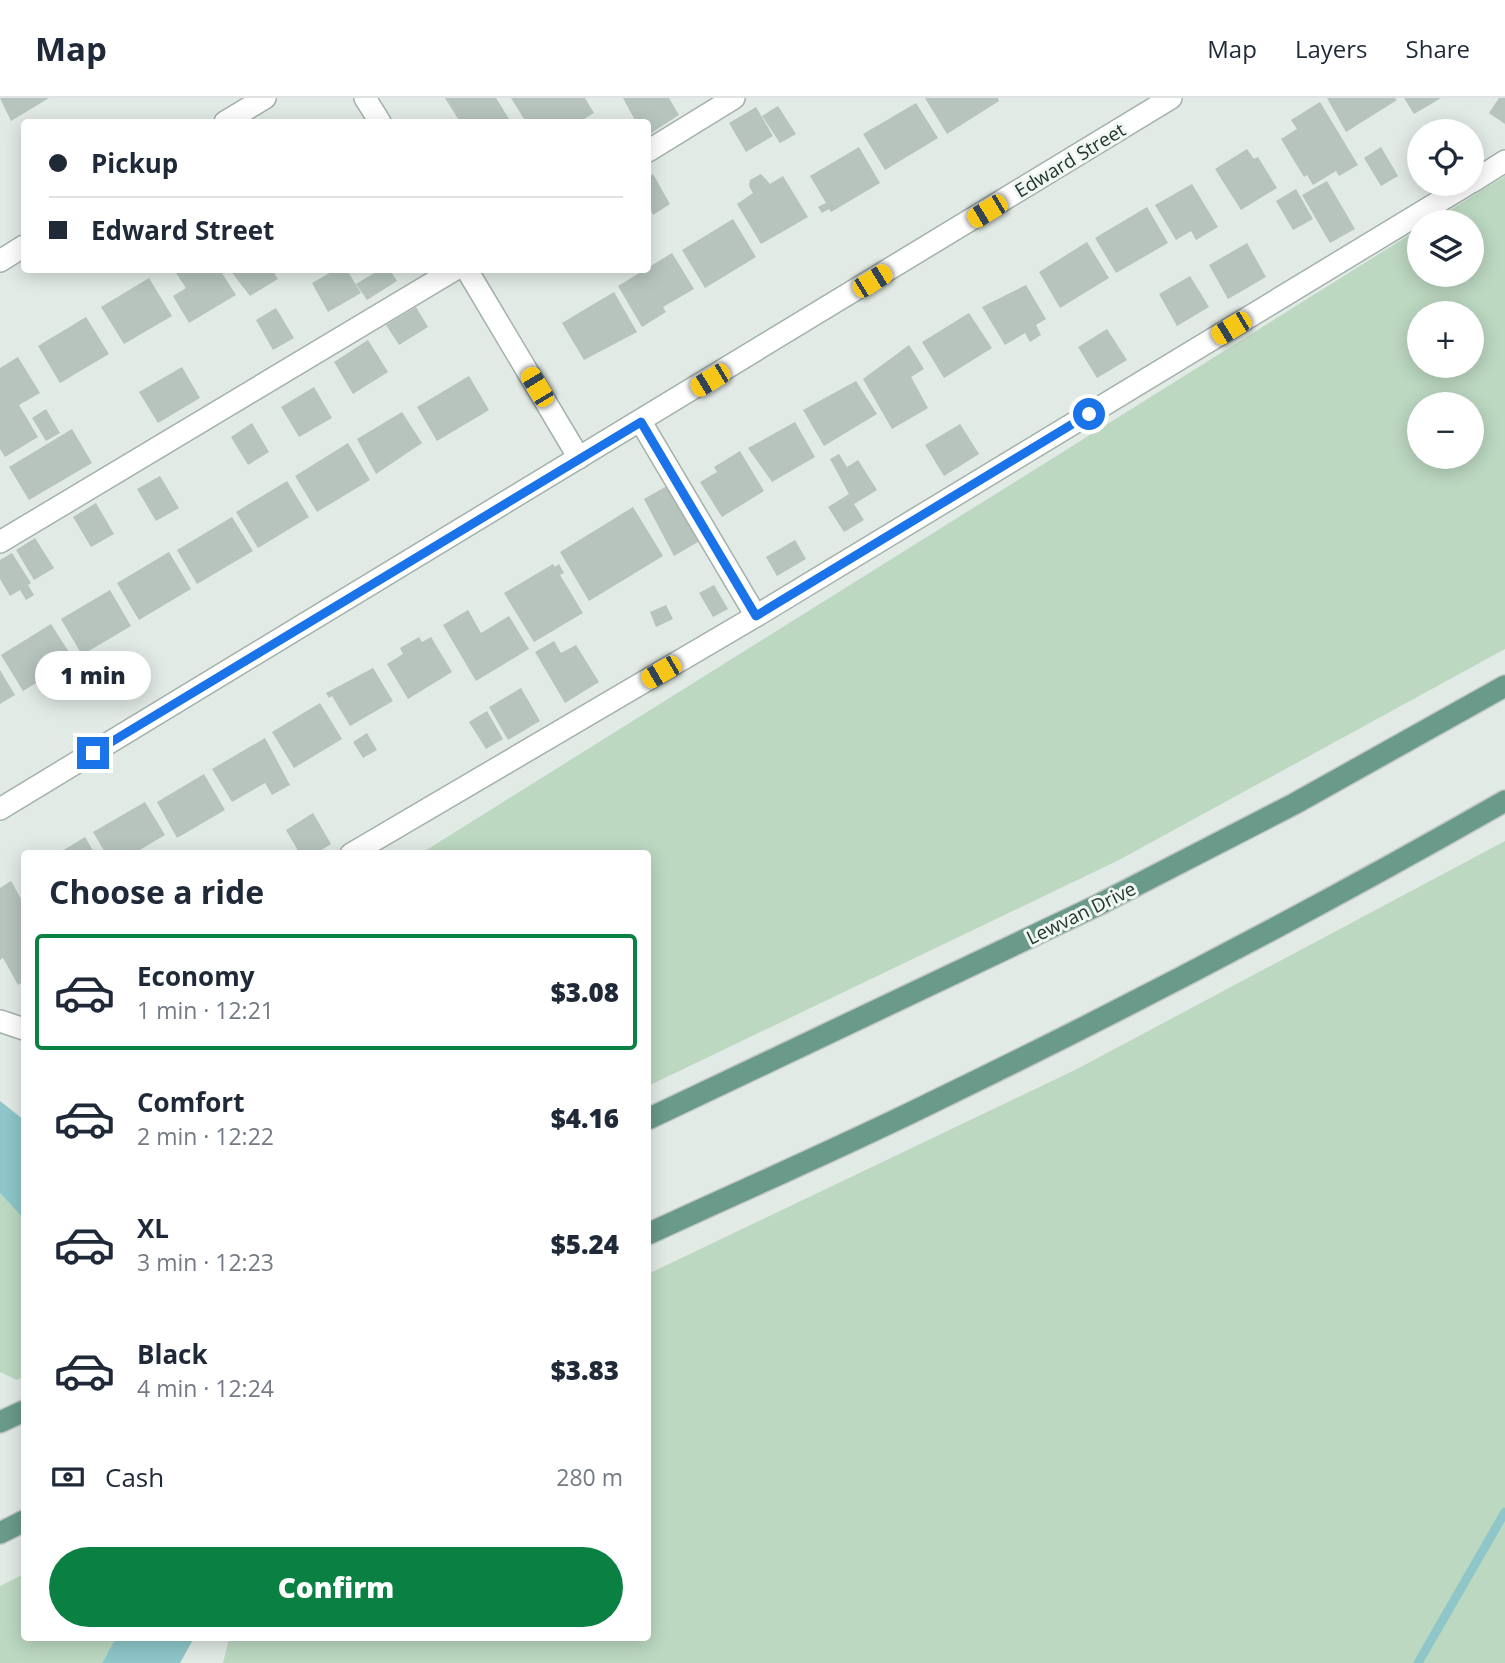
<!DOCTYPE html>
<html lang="en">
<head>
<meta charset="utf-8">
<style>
  body { margin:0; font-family:"Open Sans",sans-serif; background:#f6f6f7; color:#1f2937; height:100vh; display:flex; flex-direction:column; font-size:26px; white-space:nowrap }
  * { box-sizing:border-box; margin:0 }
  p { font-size:23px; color:#747a83 }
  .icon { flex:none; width:38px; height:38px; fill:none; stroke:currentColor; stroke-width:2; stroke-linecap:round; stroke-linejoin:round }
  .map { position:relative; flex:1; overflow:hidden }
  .details { position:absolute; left:21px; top:752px; width:630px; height:791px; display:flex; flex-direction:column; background:#fff; border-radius:7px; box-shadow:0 4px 18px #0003 }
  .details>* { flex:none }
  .guide { position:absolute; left:21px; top:21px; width:630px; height:154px; border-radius:7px; box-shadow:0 4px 18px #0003; display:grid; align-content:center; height:154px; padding:0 28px; background:#fff }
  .buttons { position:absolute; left:1407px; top:21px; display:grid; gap:14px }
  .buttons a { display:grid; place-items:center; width:77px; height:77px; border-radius:50%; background:#fff; box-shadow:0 4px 18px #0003; font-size:35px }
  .end { position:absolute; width:32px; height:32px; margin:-16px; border:9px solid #1a73e8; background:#fff; box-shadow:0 0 0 4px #fff }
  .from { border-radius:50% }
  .bubble { position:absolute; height:49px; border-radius:24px; background:#fff; box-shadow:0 4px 18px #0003; font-size:23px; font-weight:800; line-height:49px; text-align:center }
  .car { position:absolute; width:21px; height:42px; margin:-21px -10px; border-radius:9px; box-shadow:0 0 5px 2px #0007; background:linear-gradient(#f5c518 24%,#345 0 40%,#f5c518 0 76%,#345 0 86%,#f5c518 0) }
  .guide b { display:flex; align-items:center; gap:24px; height:66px; font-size:26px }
  .guide b+b { border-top:2px solid #e0e1e3 }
  .guide i { width:18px; height:18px; background:#1f2937 }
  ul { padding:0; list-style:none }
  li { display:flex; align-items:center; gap:21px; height:116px; margin:0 14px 10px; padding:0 14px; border:4px solid transparent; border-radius:7px }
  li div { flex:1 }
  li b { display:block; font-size:26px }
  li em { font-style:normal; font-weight:800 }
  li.current { border-color:#0b8043 }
  li>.icon { width:63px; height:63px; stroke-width:1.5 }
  h2 { padding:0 28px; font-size:32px; line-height:84px }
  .pay { display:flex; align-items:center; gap:18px; height:77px; padding:0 28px; font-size:26px }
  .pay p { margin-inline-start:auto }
  .cta { display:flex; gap:14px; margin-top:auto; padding:14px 28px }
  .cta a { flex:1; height:80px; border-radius:42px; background:#0b8043; color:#fff; font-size:28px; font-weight:800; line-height:80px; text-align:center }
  header { display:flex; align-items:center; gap:42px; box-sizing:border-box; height:98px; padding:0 35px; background:#fff; border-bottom:2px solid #e0e1e3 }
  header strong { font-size:33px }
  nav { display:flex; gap:38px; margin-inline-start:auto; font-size:24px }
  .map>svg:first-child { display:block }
  .green { fill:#bcd8c1; fill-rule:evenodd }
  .water { fill:#8ec6c9 }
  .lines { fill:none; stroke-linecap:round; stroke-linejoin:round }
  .stream { stroke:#8ec6c9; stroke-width:9 }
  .building { fill:#b6c4bd }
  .minor-casing { stroke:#a4b1ab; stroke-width:24 }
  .major-casing { stroke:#c1c7c5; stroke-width:24 }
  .minor { stroke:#fff; stroke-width:21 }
  .major { stroke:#6a9a89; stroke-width:21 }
  .route { stroke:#1a73e8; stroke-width:9 }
  .labels { text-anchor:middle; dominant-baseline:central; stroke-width:6; stroke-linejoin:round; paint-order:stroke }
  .street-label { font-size:19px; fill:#233830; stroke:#f1f7f3 }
</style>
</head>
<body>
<header>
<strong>Map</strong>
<nav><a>Map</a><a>Layers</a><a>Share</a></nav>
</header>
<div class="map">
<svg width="1505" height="1565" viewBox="0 0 1505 1565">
  <rect width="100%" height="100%" fill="#e1eae5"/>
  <!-- green -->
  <g class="green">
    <path d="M1505 78V551L1119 762 648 988V756H420L1419 131V177H1472V124H1431ZM1419 215H1472V268H1419ZM1419 306H1472V359H1419Z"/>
    <path d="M1505 743V1565H223L229 1540H648V1176L1077 971Z"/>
    <path d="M0 1095 24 1121V1278L17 1282 0 1274Z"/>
    <path d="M24 1476V1540H116L102 1565H0V1488Z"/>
  </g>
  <!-- water -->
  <g class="water">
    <path d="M0 1003 24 1022V1121L0 1095Z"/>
    <path d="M116 1540H194L180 1565H102Z"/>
  </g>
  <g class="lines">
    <!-- stream -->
    <path class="stream" d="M1418 1565 1505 1414"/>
  </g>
  <!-- building -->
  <g class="building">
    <path d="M0 0H49L11 23Z"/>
    <path d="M445 0H496L511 24H460Z"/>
    <path d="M511 0H585L594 15 579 24H526Z"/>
    <path d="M623 0H669L679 17 648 37V24H636Z"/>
    <path d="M925 0H998L999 3 947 36Z"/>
    <path d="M1327 0H1395L1397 2 1346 34Z"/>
    <path d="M1404 0H1441L1414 16Z"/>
    <path d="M1499 0H1505V26L1489 15Z"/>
    <path d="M1320 4 1358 67 1339 78 1336 73 1313 87 1307 77 1304 79 1281 41 1297 31 1291 22Z"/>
    <path d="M916 5 938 40 885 72 863 36Z"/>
    <path d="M778 8 796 36 780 45 762 18Z"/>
    <path d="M756 9 773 38 746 54 729 25Z"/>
    <path d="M859 49 880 85 831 114 829 111 822 115 818 109 826 105 810 78Z"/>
    <path d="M1381 49 1398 78 1381 88 1364 60Z"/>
    <path d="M1247 51 1254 61 1258 59 1277 90 1241 112 1215 71Z"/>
    <path d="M653 76 670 106 653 117 648 107V80Z"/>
    <path d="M761 76 770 86 783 78 808 119 761 146 737 106 753 95 749 88 750 82Z"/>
    <path d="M1327 83 1355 131 1330 145 1302 97Z"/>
    <path d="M1192 86 1218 129 1196 142 1191 133 1176 142 1155 107Z"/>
    <path d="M1296 91 1313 121 1293 132 1276 103Z"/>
    <path d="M1147 109 1168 145 1116 175 1095 140Z"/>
    <path d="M733 121 756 159 705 190 682 152Z"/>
    <path d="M1087 144 1109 180 1060 210 1039 174Z"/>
    <path d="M1247 145 1266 179 1228 201 1209 167Z"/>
    <path d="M672 155 694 191 663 209 666 214 642 229 618 188Z"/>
    <path d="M174 172H220L236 197 189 225 173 198 186 190Z"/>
    <path d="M230 172H272L278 181 250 198Z"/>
    <path d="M335 172H347L361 195 328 214 312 185Z"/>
    <path d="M379 172H390L397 183 367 202 356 186Z"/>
    <path d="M1190 178 1209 209 1177 228 1159 196Z"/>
    <path d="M149 180 172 218 124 246 101 209Z"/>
    <path d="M1026 187 1046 221 1036 227 1041 237 1030 244 1025 235 1005 247 982 209Z"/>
    <path d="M614 194 637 234 584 262 562 225Z"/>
    <path d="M416 209 428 229 399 247 386 227Z"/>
    <path d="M276 210 294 240 273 252 256 222Z"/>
    <path d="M969 215 992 250 944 280 922 244Z"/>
    <path d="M86 219 109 256 60 285 38 248Z"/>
    <path d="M1107 231 1127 262 1097 280 1078 249Z"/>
    <path d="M368 242 388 274 353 296 334 264Z"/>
    <path d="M909 247 924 271 911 279 928 310 892 331 863 281Z"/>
    <path d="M18 259 40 295 19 307 38 339 5 359 0 351V270Z"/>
    <path d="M182 269 200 300 158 325 139 294Z"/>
    <path d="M469 278 489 312 437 343 417 309Z"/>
    <path d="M856 283 877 316 824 348 803 312Z"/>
    <path d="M314 289 332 320 299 339 281 309Z"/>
    <path d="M46 311 60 335 46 343 32 320Z"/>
    <path d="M402 314 422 345 376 376 357 341Z"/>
    <path d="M795 324 815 359 772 384 748 350Z"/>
    <path d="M252 325 269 354 248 367 231 339Z"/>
    <path d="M960 326 979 356 944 378 925 347Z"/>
    <path d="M72 331 92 365 29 402 9 369Z"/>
    <path d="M348 345 370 382 317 414 295 378Z"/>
    <path d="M740 353 764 393 722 419 700 384 717 374 714 369Z"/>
    <path d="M839 356 847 369 858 362 877 392 854 406 864 422 844 434 828 409 849 396 830 361Z"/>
    <path d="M160 378 179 410 156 423 137 391Z"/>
    <path d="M287 383 309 419 258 450 236 414Z"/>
    <path d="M667 388 703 441 674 458 644 401Z"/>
    <path d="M96 405 114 436 91 449 73 419Z"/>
    <path d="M633 409 663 458 589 503 560 454Z"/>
    <path d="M232 419 253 453 197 486 177 452Z"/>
    <path d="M35 440 54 470 34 482 16 452Z"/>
    <path d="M795 442 806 461 777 478 766 459Z"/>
    <path d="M169 454 191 491 139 522 117 485Z"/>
    <path d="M12 455 31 485 28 487 34 497 26 502 20 492 10 498 0 481V462Z"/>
    <path d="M553 466 555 469 559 466 564 475 560 477 583 515 534 544 504 495Z"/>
    <path d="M714 487 728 511 713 519 699 495Z"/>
    <path d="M110 492 131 528 82 557 61 521Z"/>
    <path d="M666 507 673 521 656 529 650 514Z"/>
    <path d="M468 512 481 535 509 518 529 551 476 583 443 527Z"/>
    <path d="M51 526 74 562 23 593 1 557Z"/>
    <path d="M419 539 422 544 431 539 452 574 408 601 387 566 403 556 400 550Z"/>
    <path d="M554 543 561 555 576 547 599 584 565 605 535 554Z"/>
    <path d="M373 570 393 603 350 628 332 598 329 600 326 595Z"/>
    <path d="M0 572 15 597 0 606Z"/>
    <path d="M521 590 540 623 508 642 489 609Z"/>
    <path d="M320 605 342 641 294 670 272 634Z"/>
    <path d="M487 613 503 641 486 651 469 624Z"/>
    <path d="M367 635 377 652 363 660 353 644Z"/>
    <path d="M265 640 290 687 272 697 265 685 232 704 212 671Z"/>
    <path d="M204 676 225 712 177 740 157 704Z"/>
    <path d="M145 704 165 737 133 756H106L93 734Z"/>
    <path d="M313 715 331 746 315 756H300L286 732Z"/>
    <path d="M85 739 95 756H57Z"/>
    <path d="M11 783 24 806V883L18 887 3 860 0 862V790Z"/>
  </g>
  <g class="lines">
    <!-- minor casing -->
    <g class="minor-casing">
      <g id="minor">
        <path d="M365 0 380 24"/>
        <path d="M225 24 265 0"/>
        <path d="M648 53 734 0"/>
        <path d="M1472 84 1505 63"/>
        <path d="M0 163 24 148"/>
        <path d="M467 172 579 360"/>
        <path d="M641 324 756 518"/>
        <path d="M0 444 454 172"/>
        <path d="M0 711 1171 0"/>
        <path d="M351 756 756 518 1468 86"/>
        <path d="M0 923 24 931"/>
      </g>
    </g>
    <!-- major casing -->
    <g class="major-casing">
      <g id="major">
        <path d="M648 1021 1098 807 1294 706 1505 588"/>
        <path d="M648 1136C743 1092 840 1050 935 1003 1129 909 1318 810 1505 703"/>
        <path d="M0 1324 24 1313"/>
        <path d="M0 1435 24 1423"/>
      </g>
    </g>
    <!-- minor -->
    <use href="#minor" class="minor"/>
    <!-- major -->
    <use href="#major" class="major"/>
  </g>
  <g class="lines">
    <!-- route -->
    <path class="route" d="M93 655 641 324 756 518 1089 316"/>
  </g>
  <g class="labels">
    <!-- street labels -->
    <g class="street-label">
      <text transform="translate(1070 62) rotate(-31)">Edward Street</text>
      <text transform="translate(1081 815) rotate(-26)">Lewvan Drive</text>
    </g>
  </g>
</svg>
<div class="buttons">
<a><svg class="icon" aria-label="locate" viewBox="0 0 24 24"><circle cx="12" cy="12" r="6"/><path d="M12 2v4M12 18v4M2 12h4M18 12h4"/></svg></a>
<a><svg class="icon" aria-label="layers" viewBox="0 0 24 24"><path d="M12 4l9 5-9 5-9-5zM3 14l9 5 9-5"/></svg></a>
<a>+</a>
<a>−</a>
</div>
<i class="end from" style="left:1089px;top:316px"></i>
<i class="end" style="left:93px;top:655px"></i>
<div class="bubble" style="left:35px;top:553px;width:116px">1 min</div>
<i class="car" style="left:987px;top:113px;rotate:239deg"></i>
<i class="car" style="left:872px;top:183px;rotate:58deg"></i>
<i class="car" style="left:1231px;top:230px;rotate:239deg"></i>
<i class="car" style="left:710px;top:282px;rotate:239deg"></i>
<i class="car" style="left:537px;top:289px;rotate:329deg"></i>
<i class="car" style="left:661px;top:574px;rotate:240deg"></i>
<div class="guide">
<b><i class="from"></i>Pickup</b>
<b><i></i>Edward Street</b>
</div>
<section class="details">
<h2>Choose a ride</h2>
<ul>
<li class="current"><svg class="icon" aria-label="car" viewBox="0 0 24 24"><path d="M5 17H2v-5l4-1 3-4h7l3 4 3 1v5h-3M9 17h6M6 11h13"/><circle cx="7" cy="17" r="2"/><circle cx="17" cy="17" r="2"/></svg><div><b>Economy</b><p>1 min · 12:21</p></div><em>$3.08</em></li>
<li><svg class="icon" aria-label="car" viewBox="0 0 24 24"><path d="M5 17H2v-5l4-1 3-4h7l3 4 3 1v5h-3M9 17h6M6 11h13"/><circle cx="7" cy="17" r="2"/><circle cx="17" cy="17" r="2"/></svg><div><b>Comfort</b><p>2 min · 12:22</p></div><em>$4.16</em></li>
<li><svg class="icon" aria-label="car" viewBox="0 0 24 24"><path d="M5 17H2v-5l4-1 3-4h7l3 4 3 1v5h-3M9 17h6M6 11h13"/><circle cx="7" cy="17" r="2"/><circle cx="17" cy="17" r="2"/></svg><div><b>XL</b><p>3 min · 12:23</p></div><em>$5.24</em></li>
<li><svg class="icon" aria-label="car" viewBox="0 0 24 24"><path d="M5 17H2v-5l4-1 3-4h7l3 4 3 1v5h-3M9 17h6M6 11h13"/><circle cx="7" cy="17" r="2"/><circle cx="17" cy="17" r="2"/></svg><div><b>Black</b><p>4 min · 12:24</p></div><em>$3.83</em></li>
</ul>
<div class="pay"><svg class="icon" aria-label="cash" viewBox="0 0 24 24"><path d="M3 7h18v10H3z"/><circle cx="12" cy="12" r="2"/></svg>Cash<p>280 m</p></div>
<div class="cta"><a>Confirm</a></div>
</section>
</div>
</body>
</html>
